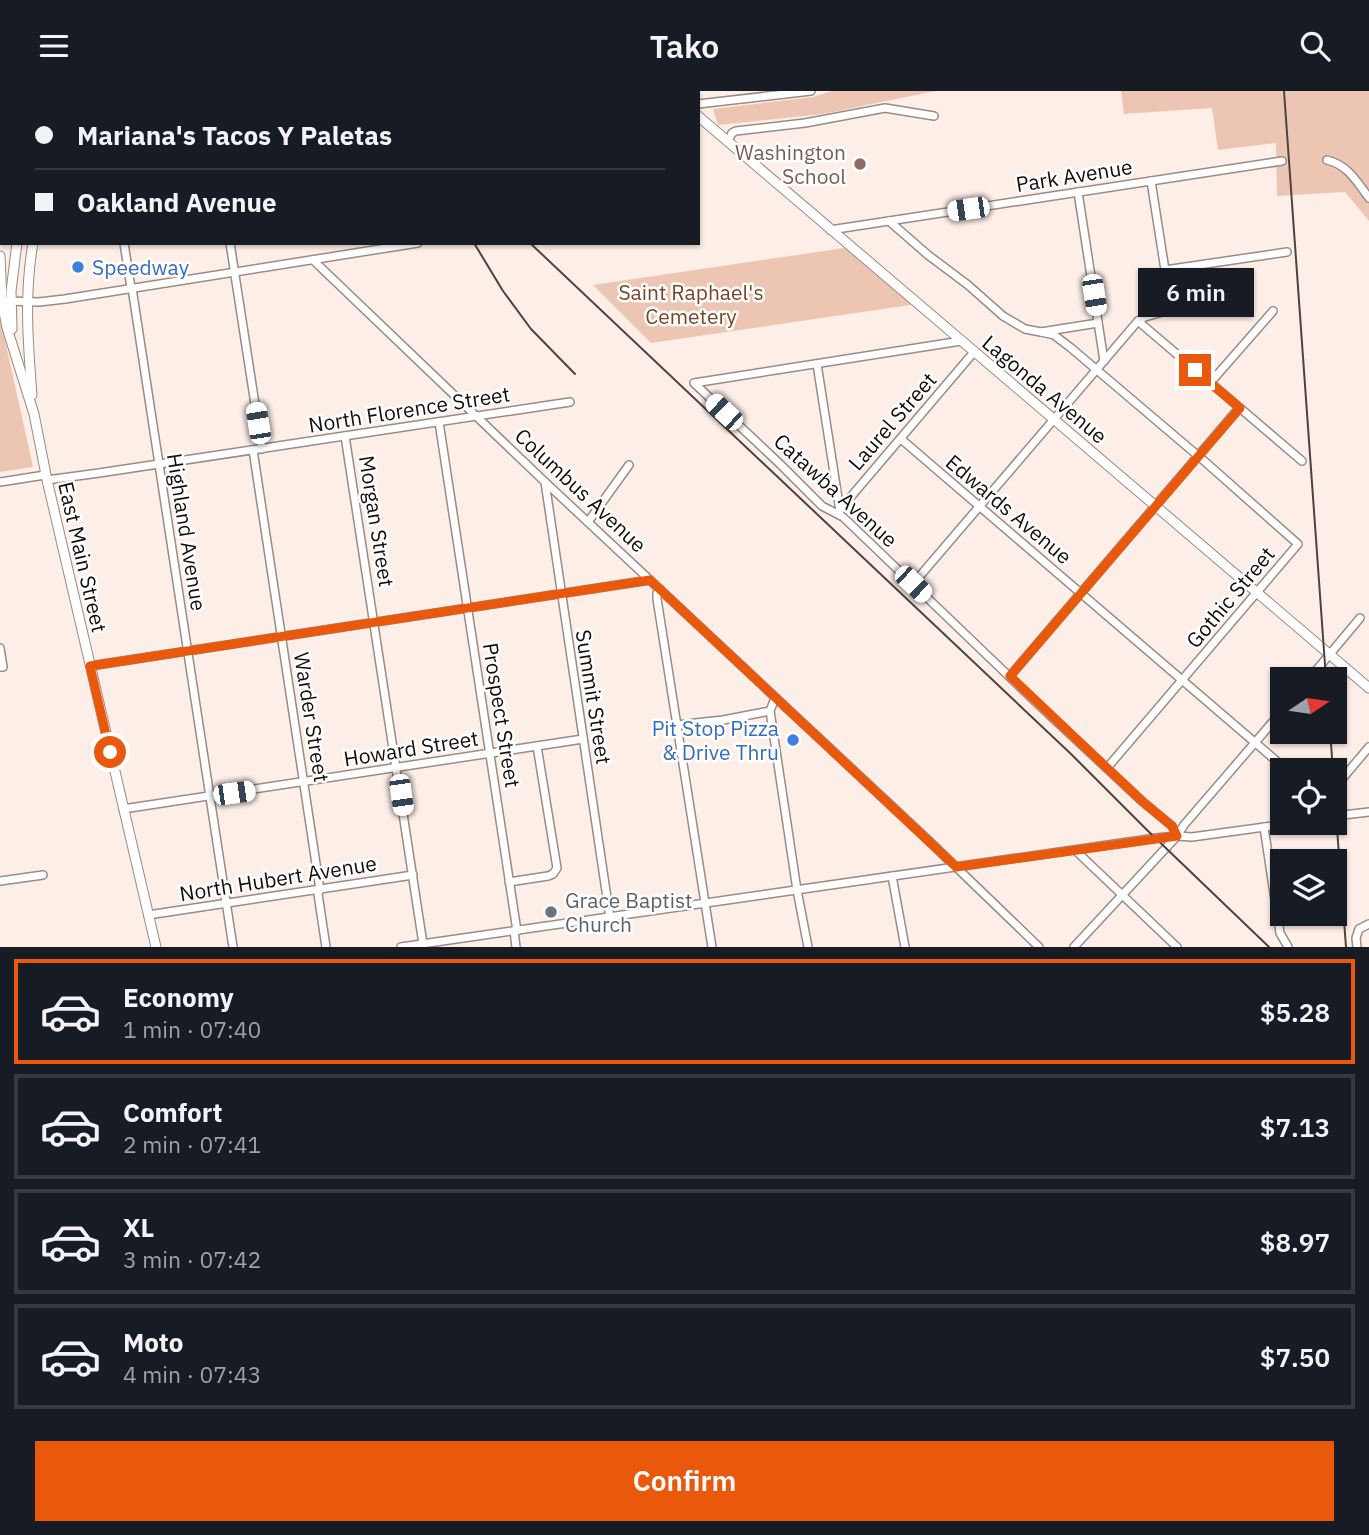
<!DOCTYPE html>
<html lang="en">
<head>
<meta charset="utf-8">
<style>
  body { margin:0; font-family:"IBM Plex Sans",sans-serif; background:#242831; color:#f1f3f6; height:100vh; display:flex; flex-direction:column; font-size:26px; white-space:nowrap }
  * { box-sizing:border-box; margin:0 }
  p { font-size:23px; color:#9ea1a6 }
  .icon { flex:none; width:38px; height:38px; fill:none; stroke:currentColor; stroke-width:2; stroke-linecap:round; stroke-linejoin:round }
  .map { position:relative; height:856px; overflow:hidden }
  .drawer { display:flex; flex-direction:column; background:#171b24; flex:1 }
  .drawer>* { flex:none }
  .banner { position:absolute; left:0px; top:0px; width:700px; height:154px; box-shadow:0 2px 5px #0004; display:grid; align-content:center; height:154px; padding:0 35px; background:#171b24 }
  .needle { width:46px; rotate:77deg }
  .buttons { position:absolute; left:1270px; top:576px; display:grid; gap:14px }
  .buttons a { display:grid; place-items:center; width:77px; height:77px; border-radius:0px; background:#171b24; box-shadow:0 2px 5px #0004; font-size:35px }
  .end { position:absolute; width:32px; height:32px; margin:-16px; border:9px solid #ea580c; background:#fff; box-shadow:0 0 0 4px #fff }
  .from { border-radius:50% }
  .bubble { position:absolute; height:49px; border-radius:0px; background:#171b24; box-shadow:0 2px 5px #0004; font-size:23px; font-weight:600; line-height:49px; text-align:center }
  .car { position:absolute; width:21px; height:42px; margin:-21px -10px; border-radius:9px; box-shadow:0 0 5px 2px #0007; background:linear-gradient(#fff 24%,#345 0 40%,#fff 0 76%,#345 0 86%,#fff 0) }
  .banner b { display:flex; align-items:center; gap:24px; height:66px; font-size:26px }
  .banner b+b { border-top:2px solid #363941 }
  .banner i { width:18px; height:18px; background:#f1f3f6 }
  ul { padding:12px 0 0; list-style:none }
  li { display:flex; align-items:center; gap:21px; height:105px; margin:0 14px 10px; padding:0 21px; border:4px solid #363941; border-radius:0px }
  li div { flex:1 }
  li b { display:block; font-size:26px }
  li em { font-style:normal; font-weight:600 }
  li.current { border-color:#ea580c }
  li>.icon { width:63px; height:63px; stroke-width:1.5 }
  .button { display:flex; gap:14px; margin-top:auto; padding:14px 35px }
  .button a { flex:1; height:80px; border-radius:0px; background:#ea580c; color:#fff; font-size:28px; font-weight:600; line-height:80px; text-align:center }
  header { display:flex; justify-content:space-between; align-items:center; height:91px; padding:0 35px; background:#171b24; font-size:32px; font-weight:600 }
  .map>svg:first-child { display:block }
  .green { fill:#edc6b3 }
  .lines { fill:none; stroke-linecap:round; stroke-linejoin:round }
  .minor-casing { stroke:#998b85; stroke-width:10 }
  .major-casing { stroke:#998b85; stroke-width:11 }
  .minor { stroke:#fff; stroke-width:7 }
  .major { stroke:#fff; stroke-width:9 }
  .rail { stroke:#4b4441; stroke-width:2 }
  .route { stroke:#ea580c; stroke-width:9 }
  .education-dot { fill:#8d6e63; stroke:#fff; stroke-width:2.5 }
  .shop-dot { fill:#3f7fe0; stroke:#fff; stroke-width:2.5 }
  .worship-dot { fill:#6b7280; stroke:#fff; stroke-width:2.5 }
  .labels { text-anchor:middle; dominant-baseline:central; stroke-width:5; stroke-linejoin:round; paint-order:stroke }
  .education-label { font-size:21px; fill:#785e54; stroke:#fff; text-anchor:end }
  .street-label { font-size:21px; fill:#130e0c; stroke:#fff }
  .shop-label { font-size:21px; fill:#366cbe; stroke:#fff; text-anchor:start }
  .park-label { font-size:21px; fill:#7c4427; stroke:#fff }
  .worship-label { font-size:21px; fill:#5b616d; stroke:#fff; text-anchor:start }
</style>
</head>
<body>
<header><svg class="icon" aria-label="menu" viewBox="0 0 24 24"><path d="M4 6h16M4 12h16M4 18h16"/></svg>Tako<svg class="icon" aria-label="search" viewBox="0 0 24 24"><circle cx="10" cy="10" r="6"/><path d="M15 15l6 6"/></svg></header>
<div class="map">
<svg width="1369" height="856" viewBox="0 0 1369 856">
  <rect width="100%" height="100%" fill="#fdeee7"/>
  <!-- green -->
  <g class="green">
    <path d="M832 0H936L823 23 718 34 713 18 813 6Z"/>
    <path d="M1121 0H1369V130L1345 101 1277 105 1276 52 1218 59 1212 17 1124 23Z"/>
    <path d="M851 156 917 213 651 252 593 194Z"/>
    <path d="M0 227 33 376 0 381Z"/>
  </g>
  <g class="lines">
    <!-- minor casing -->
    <g class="minor-casing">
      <g id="minor">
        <path d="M495 0 499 2"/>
        <path d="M197 2 205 0"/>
        <path d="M698 13 811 0"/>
        <path d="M728 50 732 42 736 40 805 32 885 17 934 25"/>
        <path d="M1327 69C1348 74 1357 91 1369 107"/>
        <path d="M1078 101 1104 270"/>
        <path d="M889 130 928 164 968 194 1003 225 1025 238 1041 241 1098 232"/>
        <path d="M830 139 1282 70"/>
        <path d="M124 152 131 197"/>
        <path d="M230 152 262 358"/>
        <path d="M313 169 545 391 927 748 1039 856"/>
        <path d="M1165 179 1287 161"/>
        <path d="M132 197 233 856"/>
        <path d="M7 210 39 211 65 208 418 152"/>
        <path d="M1138 230 1302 370"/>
        <path d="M1041 241 1054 244 1071 257 1203 369 1298 453 1107 677"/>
        <path d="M961 250 694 292 780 373 822 415 843 426 1040 615 1143 711 1172 735 1177 745"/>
        <path d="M817 273 840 420"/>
        <path d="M1210 292 1273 220"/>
        <path d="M439 331 517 840"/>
        <path d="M345 345 423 853"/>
        <path d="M901 348 1287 679"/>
        <path d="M253 359 320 799 318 803 326 856"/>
        <path d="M47 389 99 382 570 311"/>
        <path d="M0 391 45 384"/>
        <path d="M545 391 610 827"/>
        <path d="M837 422 974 261"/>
        <path d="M588 431 629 374"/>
        <path d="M913 493 1138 230 1145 226 1166 220 1161 184 1165 179 1151 90"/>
        <path d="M660 498 657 502V508L712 856"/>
        <path d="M0 557 3 576H0"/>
        <path d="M90 575 650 489"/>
        <path d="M1010 585 1239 317"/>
        <path d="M1309 588 1360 527"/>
        <path d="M775 607 770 620 797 799 808 856"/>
        <path d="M677 634 723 629 770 620"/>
        <path d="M1342 688 1369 656"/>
        <path d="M123 718 583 648"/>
        <path d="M1335 725 1369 721"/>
        <path d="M1264 736 1280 842 1288 856"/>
        <path d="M1075 759 1177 856"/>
        <path d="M892 785 905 856"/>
        <path d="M0 790 43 784"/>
        <path d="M509 791 548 785 553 783 557 777 537 655"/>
        <path d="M148 824 413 784"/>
        <path d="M514 840 516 856"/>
        <path d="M401 856 1156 747 1177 745 1192 746 1294 732"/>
        <path d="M1074 856 1177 745 1184 734 1283 619"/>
        <path d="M1357 856 1356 847 1359 838 1369 833"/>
      </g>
    </g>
    <!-- major casing -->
    <g class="major-casing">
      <g id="major">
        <path d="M673 0 675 2"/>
        <path d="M76 2 77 0"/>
        <path d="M87 2 88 0"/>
        <path d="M698 25 1369 597"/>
        <path d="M0 104H2"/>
        <path d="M0 165 2 210 7 237 34 323 47 389 156 856"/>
        <path d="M12 238 11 200 17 152"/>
        <path d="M32 304C28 253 24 203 33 152"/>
      </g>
    </g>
    <!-- minor -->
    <use href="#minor" class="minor"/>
    <!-- major -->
    <use href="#major" class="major"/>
    <!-- rail -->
    <g class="rail">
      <path d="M318 0 321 2"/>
      <path d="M1284 0 1326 588"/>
      <path d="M474 152 503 200 531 238 575 283"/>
      <path d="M530 152 1071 663 1147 739 1269 856"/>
      <path d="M1330 640 1333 679"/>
      <path d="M1335 711 1346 856"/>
    </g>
  </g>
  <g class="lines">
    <!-- route -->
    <path class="route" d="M110 661 90 575 650 489 956 776 1177 745 1172 735 1143 711 1010 585 1240 317 1195 279"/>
  </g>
  <!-- markers -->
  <circle class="education-dot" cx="860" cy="73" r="7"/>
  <g class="shop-dot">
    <circle cx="78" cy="176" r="7"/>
    <circle cx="793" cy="649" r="7"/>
  </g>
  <circle class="worship-dot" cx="551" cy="821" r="7"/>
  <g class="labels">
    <!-- education labels -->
    <g class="education-label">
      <text x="846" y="61">Washington<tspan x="846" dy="24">School</tspan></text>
    </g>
    <!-- street labels -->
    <g class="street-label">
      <text transform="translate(1074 84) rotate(-9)">Park Avenue</text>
      <text transform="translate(1045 298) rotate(40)">Lagonda Avenue</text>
      <text transform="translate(409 318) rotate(-9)">North Florence Street</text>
      <text transform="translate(892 330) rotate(-49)">Laurel Street</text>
      <text transform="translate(581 399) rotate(43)">Columbus Avenue</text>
      <text transform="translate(836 399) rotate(42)">Catawba Avenue</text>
      <text transform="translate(1009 418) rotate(40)">Edwards Avenue</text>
      <text transform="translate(377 430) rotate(81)">Morgan Street</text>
      <text transform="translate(187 441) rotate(81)">Highland Avenue</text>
      <text transform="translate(83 466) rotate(77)">East Main Street</text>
      <text transform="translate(1230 506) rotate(-50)">Gothic Street</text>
      <text transform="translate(594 606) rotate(81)">Summit Street</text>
      <text transform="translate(502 624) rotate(81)">Prospect Street</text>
      <text transform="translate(312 626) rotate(81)">Warder Street</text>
      <text transform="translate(411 657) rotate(-9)">Howard Street</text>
      <text transform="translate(278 787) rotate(-9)">North Hubert Avenue</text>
    </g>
    <!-- shop labels -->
    <g class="shop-label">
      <text x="92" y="176">Speedway</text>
      <text x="779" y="637" text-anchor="end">Pit Stop Pizza<tspan x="779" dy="24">&amp; Drive Thru</tspan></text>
    </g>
    <!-- park labels -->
    <g class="park-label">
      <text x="691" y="201">Saint Raphael's<tspan x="691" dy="24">Cemetery</tspan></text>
    </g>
    <!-- worship labels -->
    <g class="worship-label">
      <text x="565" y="809">Grace Baptist<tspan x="565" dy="24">Church</tspan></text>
    </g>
  </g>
</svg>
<div class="buttons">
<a><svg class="needle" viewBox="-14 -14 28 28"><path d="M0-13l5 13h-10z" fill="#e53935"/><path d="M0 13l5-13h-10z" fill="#9ea1a6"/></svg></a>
<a><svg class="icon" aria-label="locate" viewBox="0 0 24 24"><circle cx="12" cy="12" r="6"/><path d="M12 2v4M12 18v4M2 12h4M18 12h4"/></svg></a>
<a><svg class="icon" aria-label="layers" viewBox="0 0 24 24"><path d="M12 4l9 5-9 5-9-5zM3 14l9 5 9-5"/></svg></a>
</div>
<i class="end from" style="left:110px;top:661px"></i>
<i class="end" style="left:1195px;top:279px"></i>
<div class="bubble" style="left:1138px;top:177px;width:116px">6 min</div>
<i class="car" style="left:968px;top:118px;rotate:262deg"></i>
<i class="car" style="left:1094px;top:204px;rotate:171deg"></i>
<i class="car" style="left:724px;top:321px;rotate:313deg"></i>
<i class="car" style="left:258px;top:332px;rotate:351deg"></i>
<i class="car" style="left:913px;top:493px;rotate:134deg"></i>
<i class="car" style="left:234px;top:702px;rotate:82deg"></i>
<i class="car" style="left:401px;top:704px;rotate:172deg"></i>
<div class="banner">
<b><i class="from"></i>Mariana's Tacos Y Paletas</b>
<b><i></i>Oakland Avenue</b>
</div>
</div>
<section class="drawer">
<ul>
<li class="current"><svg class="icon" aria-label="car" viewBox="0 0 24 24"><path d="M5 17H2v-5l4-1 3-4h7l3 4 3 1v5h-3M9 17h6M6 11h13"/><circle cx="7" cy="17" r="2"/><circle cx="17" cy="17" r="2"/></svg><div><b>Economy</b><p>1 min · 07:40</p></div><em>$5.28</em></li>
<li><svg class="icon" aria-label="car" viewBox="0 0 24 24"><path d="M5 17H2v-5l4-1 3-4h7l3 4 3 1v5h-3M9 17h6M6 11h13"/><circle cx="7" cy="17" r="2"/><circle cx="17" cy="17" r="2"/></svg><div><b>Comfort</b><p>2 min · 07:41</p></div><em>$7.13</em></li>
<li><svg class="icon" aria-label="car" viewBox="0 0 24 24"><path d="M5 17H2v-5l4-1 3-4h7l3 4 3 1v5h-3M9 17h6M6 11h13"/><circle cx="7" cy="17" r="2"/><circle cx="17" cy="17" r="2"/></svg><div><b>XL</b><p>3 min · 07:42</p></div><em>$8.97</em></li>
<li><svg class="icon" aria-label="car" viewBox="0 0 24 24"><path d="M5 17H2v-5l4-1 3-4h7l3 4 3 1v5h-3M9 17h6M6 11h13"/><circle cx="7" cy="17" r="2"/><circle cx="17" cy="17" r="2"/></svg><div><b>Moto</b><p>4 min · 07:43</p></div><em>$7.50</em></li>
</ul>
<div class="button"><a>Confirm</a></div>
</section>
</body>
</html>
